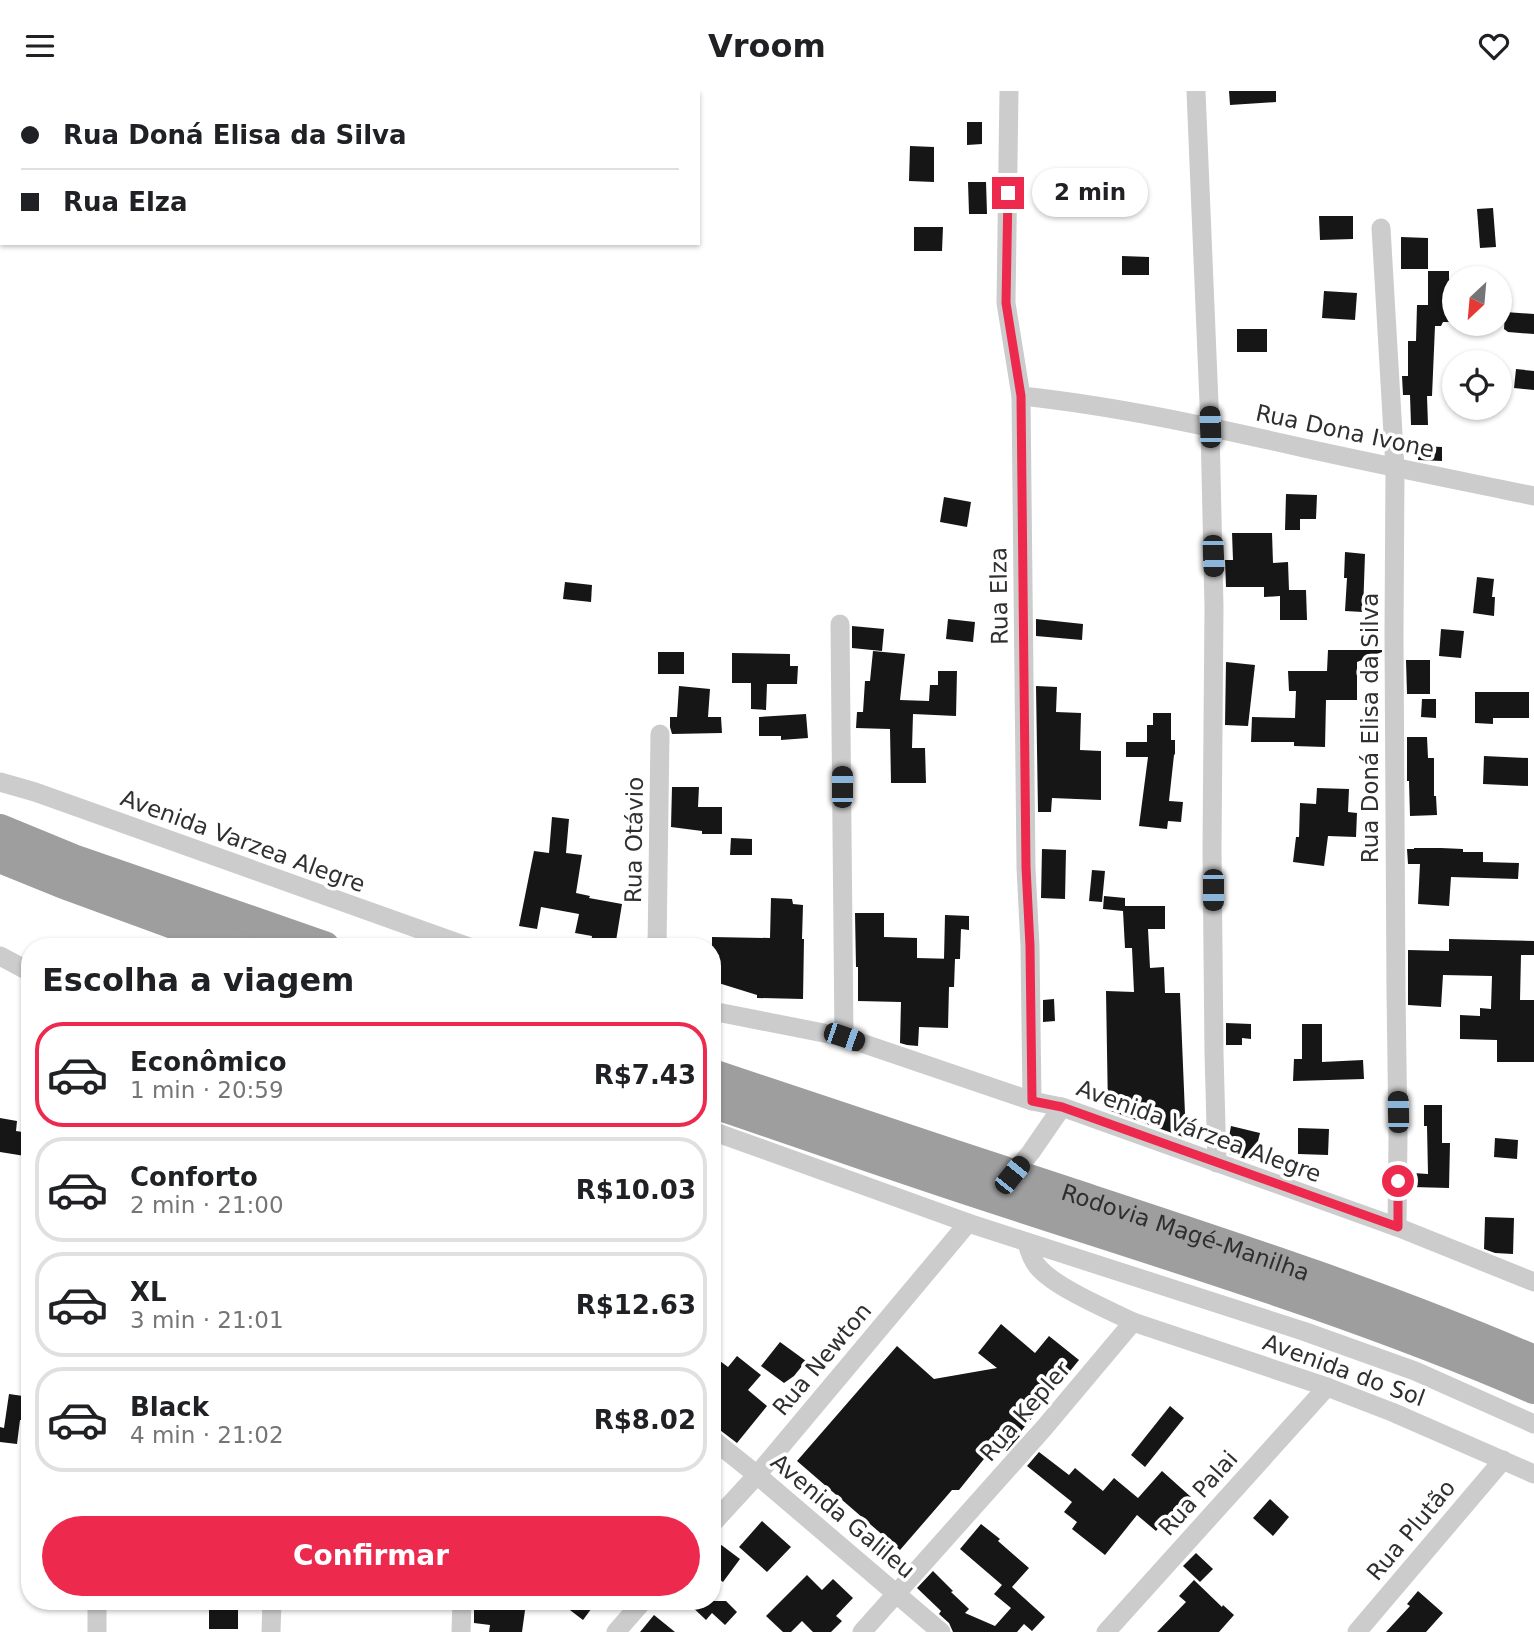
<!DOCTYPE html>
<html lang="pt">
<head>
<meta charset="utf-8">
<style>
  body { margin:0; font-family:"DejaVu Sans",sans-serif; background:#f6f6f6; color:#202124; height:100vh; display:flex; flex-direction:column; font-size:26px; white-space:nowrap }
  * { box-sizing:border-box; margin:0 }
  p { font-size:23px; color:#757577 }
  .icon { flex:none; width:38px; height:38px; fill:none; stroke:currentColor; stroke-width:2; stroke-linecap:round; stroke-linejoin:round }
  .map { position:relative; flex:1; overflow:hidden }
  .details { position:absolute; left:21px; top:847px; width:700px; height:672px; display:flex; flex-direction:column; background:#fff; border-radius:28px; box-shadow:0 2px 5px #0004 }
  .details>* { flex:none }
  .hud { position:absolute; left:0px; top:0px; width:700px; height:154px; box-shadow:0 2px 5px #0004; display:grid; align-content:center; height:154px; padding:0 21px; background:#fff }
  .needle { width:46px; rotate:206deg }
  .fabs { position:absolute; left:1442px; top:175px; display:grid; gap:14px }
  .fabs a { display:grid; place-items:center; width:70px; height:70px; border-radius:50%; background:#fff; box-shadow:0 2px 5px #0004; font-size:35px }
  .end { position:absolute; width:32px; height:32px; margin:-16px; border:9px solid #ed2a4e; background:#fff; box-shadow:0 0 0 4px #fff }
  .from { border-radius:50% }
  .bubble { position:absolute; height:49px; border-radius:24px; background:#fff; box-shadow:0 2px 5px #0004; font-size:23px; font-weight:700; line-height:49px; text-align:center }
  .car { position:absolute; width:21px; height:42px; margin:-21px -10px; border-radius:9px; box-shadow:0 0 5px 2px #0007; background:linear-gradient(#222 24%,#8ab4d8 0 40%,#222 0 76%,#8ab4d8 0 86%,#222 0) }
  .hud b { display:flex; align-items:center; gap:24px; height:66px; font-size:26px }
  .hud b+b { border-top:2px solid #e0e0e0 }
  .hud i { width:18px; height:18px; background:#202124 }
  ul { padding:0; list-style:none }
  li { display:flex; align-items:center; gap:21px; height:105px; margin:0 14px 10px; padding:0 7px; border:4px solid #e0e0e0; border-radius:28px }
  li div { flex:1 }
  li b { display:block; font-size:26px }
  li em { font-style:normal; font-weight:700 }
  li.on { border-color:#ed2a4e }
  li>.icon { width:63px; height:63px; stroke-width:1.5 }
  h2 { padding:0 21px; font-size:32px; line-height:84px }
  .cta { display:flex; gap:14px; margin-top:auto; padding:14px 21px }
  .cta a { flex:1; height:80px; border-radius:42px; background:#ed2a4e; color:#fff; font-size:28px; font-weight:700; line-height:80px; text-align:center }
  header { display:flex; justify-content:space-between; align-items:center; height:91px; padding:0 21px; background:#fff; font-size:32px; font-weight:700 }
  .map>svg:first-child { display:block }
  .building { fill:#161616 }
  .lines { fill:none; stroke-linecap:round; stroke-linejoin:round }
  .minor { stroke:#ccc; stroke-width:19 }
  .trunk { stroke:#9e9e9e; stroke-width:32 }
  .route { stroke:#ed2a4e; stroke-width:9 }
  .labels { text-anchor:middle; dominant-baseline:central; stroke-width:7; stroke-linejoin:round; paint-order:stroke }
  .street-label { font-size:23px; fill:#2f2f2f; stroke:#fff }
</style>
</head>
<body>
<header><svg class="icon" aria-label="menu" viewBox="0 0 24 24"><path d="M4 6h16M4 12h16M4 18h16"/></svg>Vroom<svg class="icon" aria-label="heart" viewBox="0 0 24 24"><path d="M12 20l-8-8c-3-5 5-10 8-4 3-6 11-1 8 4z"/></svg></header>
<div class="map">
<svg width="1534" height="1541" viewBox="0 0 1534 1541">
  <rect width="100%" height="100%" fill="#fff"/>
  <!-- building -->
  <g class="building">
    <path d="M1229 0H1276V11L1230 14Z"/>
    <path d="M967 31H982V53L967 54Z"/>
    <path d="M910 55 934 56V91L909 90Z"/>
    <path d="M968 91H986L987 123H969Z"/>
    <path d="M1493 117 1496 156 1480 157 1477 118Z"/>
    <path d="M1319 125H1353V148L1320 149Z"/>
    <path d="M914 136H943L942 160H914Z"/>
    <path d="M1401 146 1428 147V178H1401Z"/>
    <path d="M1122 165 1149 166V184H1122Z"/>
    <path d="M1428 180H1449V189L1451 188 1452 231H1443L1441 235H1435L1432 305H1427L1428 334H1411L1410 304H1403L1402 285H1408V250H1416L1417 214H1428Z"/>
    <path d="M1324 200 1357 202 1355 229 1322 227Z"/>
    <path d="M1505 221 1534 223V243L1508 241 1504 238Z"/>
    <rect x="1237" y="238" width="30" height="23"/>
    <path d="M1516 278 1534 280V299L1514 297Z"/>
    <path d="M1419 355 1442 356V370L1418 369Z"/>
    <path d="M1286 403 1317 404 1316 428H1300V439H1285Z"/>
    <path d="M944 406 971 411 967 436 940 431Z"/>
    <path d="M1232 442H1272L1273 472 1288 471 1289 499H1306L1307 529H1280V505L1264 506V496H1226L1225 469H1233Z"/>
    <path d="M1345 461 1365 463 1363 521 1345 520 1347 487H1344Z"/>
    <path d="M1477 486 1494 488 1492 506H1495L1494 525 1473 522Z"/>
    <path d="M565 491 592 494 591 511 563 508Z"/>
    <path d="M948 528 975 531 973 551 946 548Z"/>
    <path d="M1036 528 1083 533 1082 549 1036 545Z"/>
    <path d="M852 535 884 538 882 560 852 557Z"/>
    <path d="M1441 538 1464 540 1461 567 1439 565Z"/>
    <path d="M1328 559H1382V561L1357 571V609H1326L1325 656 1294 655V651H1251L1252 626 1295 627 1296 600H1289L1288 580H1327Z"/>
    <path d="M873 560 905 563 900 609 929 610 930 594H938V580H957L956 625 913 623 912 657H925L926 692H891L890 638 856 637 857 621H863L865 590H870Z"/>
    <rect x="658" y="561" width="26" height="22"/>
    <path d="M732 562 790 563V575H798L797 593H767L766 619 751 618V592H732Z"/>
    <path d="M1406 569H1430V603H1407Z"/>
    <path d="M1226 571 1255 574 1248 635 1225 634Z"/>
    <path d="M679 595 710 598 708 626H721L722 642 672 643 670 636V626H677Z"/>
    <path d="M1036 595 1057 596 1056 621 1081 622 1080 659 1101 660V709L1052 707 1051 721H1038Z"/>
    <path d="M1475 601H1529V627H1493V633L1475 632Z"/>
    <path d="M1422 608H1436V627L1421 626Z"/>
    <path d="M1153 622H1171V649H1175V663L1174 664 1169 710 1183 711 1181 731 1168 730 1167 738 1139 735 1148 666H1126V651H1147V634H1153Z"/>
    <path d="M806 623 808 647 781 649V645H759V626Z"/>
    <path d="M1407 646H1427L1428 667H1434V705H1436L1437 724 1410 725 1409 690H1407Z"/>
    <path d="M1484 665 1528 667V695L1483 693Z"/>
    <path d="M672 696H699L698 716H722V743H702V740L671 736Z"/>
    <path d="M1317 697 1349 698 1348 721 1357 722 1356 746 1328 745 1324 775 1293 771 1296 746H1299L1300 712 1316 713Z"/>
    <path d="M552 726 569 728 566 762 582 764 576 802 590 805 589 807 622 813 615 856 591 852 592 845 575 842 579 823 541 816 537 838 519 835 534 760 549 762Z"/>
    <path d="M731 747 752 748V764H730Z"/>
    <path d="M1414 757H1441L1463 758V761H1483V771L1519 772 1518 788 1451 786 1449 815 1418 813 1420 773H1408L1407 758H1414Z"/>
    <path d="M1042 758 1066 759 1065 808 1041 807Z"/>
    <path d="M1092 779 1105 780 1102 811 1089 810Z"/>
    <path d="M1104 805 1125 807V815H1165V838H1148L1150 877 1164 876 1165 902H1180L1186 1047 1108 1019 1106 900 1134 901 1132 857H1125L1123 820 1103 818Z"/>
    <path d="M771 807 792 808 793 813 803 814 802 848H804L803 908 757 907V904L712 890V846L770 847Z"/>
    <path d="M855 822H884V846L917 847V867L955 868 954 896H949L948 937 919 936 918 955 907 954 900 952 901 911 858 910V876H856Z"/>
    <path d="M945 824 969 825V839L961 838 960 868H944Z"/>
    <path d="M1449 848 1534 850V864H1521L1520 909H1534V971H1497V949L1460 948V924L1480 925V917L1491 918 1492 885 1443 884 1441 916 1408 914V859L1449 860Z"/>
    <path d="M1054 908 1055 930 1043 931V909Z"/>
    <path d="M1226 932 1251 933V948L1242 947V954H1226Z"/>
    <path d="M1302 933H1322V971L1363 969 1364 988 1293 990 1294 968H1302Z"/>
    <path d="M1424 1014H1442V1052H1450L1449 1097 1412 1096 1413 1082 1428 1083 1427 1035H1424Z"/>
    <path d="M0 1027 17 1030 16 1040 29 1042 25 1065 0 1061Z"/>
    <path d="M1231 1035 1260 1042 1253 1070 1229 1063V1046Z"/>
    <path d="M1298 1037 1329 1038 1328 1064 1298 1063Z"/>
    <path d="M1495 1047 1518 1049 1517 1068 1494 1066Z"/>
    <path d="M1485 1126 1514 1127 1513 1163 1495 1162 1484 1158Z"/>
    <path d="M1001 1233 1035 1262 1049 1245 1079 1269 1018 1344 1020 1345 1007 1360 996 1353 959 1399H952L900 1459 797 1370 897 1255 934 1288 997 1277 978 1262Z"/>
    <path d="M780 1251 806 1270 794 1285 784 1292 761 1275Z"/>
    <path d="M712 1264 728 1276 737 1265 761 1284 748 1299 767 1315 737 1352 712 1333Z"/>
    <path d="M9 1303 30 1306 27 1330 20 1329 17 1353 0 1351V1336L4 1337Z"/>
    <path d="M1170 1315 1184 1327 1145 1376 1131 1364Z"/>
    <path d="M1039 1361 1069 1384 1075 1377 1103 1400 1114 1387 1138 1407 1162 1380 1191 1406 1181 1418 1177 1415 1156 1440 1137 1424 1105 1464 1072 1438 1077 1431 1064 1421 1072 1411 1027 1375Z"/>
    <path d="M1270 1408 1289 1426 1273 1445 1253 1427Z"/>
    <path d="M762 1430 791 1456 767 1481 739 1456Z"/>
    <path d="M981 1433 1000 1448 998 1450 1029 1477 1012 1496 1045 1526 1032 1540 1024 1533 1017 1541H953L949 1532 939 1523 941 1520 917 1497 933 1480 953 1500 951 1501 969 1518 965 1522 995 1535 1011 1517 994 1503 1002 1494 960 1458Z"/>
    <path d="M712 1447 740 1468 723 1491 712 1483Z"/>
    <path d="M1196 1462 1213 1478 1200 1491 1183 1475Z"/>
    <path d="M807 1484 822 1499 833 1488 853 1507 836 1525 842 1530 831 1541H813L802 1530 791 1541H783L766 1525Z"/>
    <path d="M1194 1489 1222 1516 1223 1514 1234 1524 1219 1541H1157L1186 1511 1179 1505Z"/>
    <path d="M1418 1500 1443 1522 1426 1541H1386L1410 1515 1407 1513Z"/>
    <path d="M474 1510H513L526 1512 522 1541H489L490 1534 474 1532Z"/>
    <path d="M558 1510H597L583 1529Z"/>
    <path d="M686 1510H726L737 1521 725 1534 712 1522 706 1529Z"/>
    <rect x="209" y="1517" width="29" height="21"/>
    <path d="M654 1524 675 1541H640Z"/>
  </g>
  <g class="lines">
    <!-- minor -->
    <g class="minor">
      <path d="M1009 0 1006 212 1021 305 1026 777 1030 855 1032 1010"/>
      <path d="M1196 0 1210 336 1214 516 1212 758 1214 962 1217 1072"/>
      <path d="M1381 137 1395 377 1394 544 1396 901 1398 1045 1397 1136"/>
      <path d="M1021 305C1117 315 1211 336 1304 357 1381 374 1457 389 1534 405"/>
      <path d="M840 533 844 946"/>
      <path d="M0 691 35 701 469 856"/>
      <path d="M657 856 660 643"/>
      <path d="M0 865 30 881"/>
      <path d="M712 920 844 946 1032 1010 1062 1016 1397 1136 1534 1191"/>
      <path d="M712 1040 968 1132 1303 1240 1415 1280 1534 1333"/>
      <path d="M1012 1084 1031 1061 1062 1016"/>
      <path d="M1133 1231 1327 1296 1392 1321 1534 1383"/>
      <path d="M712 1348 757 1384 941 1541"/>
      <path d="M712 1433 757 1384 968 1132"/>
      <path d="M97 1541V1510"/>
      <path d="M271 1541 272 1510"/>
      <path d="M461 1541 462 1510"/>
      <path d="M616 1541 643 1510"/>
      <path d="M862 1541 1044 1337 1133 1231C1107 1218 1056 1197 1038 1176 1032 1169 1029 1160 1027 1152"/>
      <path d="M1106 1541 1327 1296"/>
      <path d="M1357 1541 1503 1369"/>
    </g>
    <!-- trunk -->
    <g class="trunk">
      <path d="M0 739 73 769 324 856"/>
      <path d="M0 766 64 792 239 856"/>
      <path id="s1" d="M712 984C830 1023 947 1063 1065 1101 1223 1153 1381 1204 1534 1270"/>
      <path d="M712 1011C804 1042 896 1075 989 1105 1172 1165 1357 1220 1534 1297"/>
    </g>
  </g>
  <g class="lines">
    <!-- route -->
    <path class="route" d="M1008 102 1006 212 1021 305 1026 776 1030 855 1032 1010 1062 1016 1398 1136V1090"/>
  </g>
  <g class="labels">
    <!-- street labels -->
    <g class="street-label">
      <text transform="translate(1345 340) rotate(12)">Rua Dona Ivone</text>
      <text transform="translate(999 505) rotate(-91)">Rua Elza</text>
      <text transform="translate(1370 637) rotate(-90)">Rua Doná Elisa da Silva</text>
      <text transform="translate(634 749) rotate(-89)">Rua Otávio</text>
      <text transform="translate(243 750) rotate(20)">Avenida Varzea Alegre</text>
      <text transform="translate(1199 1040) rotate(20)">Avenida Várzea Alegre</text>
      <text stroke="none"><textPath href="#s1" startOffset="499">Rodovia Magé-Manilha</textPath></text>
      <text transform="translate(822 1268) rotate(-50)">Rua Newton</text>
      <text transform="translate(1344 1279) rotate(20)">Avenida do Sol</text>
      <text transform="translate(1025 1320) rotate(-49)">Rua Kepler</text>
      <text transform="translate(1198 1402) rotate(-48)">Rua Palai</text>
      <text transform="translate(843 1425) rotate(40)">Avenida Galileu</text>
      <text transform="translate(1411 1439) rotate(-50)">Rua Plutão</text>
    </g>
  </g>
</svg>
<div class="fabs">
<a><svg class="needle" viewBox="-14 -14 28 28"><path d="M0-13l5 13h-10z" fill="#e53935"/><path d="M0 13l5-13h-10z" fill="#757577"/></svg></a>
<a><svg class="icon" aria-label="locate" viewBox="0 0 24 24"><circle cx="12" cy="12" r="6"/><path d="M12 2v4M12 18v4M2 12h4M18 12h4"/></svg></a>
</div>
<i class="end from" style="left:1398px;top:1090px"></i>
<i class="end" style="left:1008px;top:102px"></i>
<div class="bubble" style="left:1032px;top:77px;width:116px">2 min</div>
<i class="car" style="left:1210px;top:336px;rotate:358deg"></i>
<i class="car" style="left:1213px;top:465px;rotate:178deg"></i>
<i class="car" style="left:842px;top:696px;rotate:0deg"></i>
<i class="car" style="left:1213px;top:799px;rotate:180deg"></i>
<i class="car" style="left:844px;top:946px;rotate:109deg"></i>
<i class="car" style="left:1398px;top:1021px;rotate:359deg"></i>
<i class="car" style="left:1012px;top:1084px;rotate:39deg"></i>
<div class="hud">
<b><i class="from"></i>Rua Doná Elisa da Silva</b>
<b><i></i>Rua Elza</b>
</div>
<section class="details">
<h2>Escolha a viagem</h2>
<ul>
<li class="on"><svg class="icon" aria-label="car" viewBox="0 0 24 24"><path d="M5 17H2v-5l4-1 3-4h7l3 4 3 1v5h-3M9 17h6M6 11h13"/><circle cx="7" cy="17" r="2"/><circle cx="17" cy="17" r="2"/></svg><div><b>Econômico</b><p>1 min · 20:59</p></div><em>R$7.43</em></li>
<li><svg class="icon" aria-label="car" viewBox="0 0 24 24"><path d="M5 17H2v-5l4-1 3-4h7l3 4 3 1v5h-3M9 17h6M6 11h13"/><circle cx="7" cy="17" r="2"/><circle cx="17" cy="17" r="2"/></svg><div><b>Conforto</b><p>2 min · 21:00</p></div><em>R$10.03</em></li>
<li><svg class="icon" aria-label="car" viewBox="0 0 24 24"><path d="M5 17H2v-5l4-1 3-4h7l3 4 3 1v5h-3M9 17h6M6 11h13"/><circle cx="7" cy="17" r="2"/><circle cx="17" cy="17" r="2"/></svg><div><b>XL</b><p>3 min · 21:01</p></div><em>R$12.63</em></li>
<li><svg class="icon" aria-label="car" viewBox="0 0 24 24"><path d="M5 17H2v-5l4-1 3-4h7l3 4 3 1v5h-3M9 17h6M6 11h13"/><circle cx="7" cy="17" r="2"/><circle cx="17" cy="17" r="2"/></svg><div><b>Black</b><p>4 min · 21:02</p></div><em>R$8.02</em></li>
</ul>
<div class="cta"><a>Confirmar</a></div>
</section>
</div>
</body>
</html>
